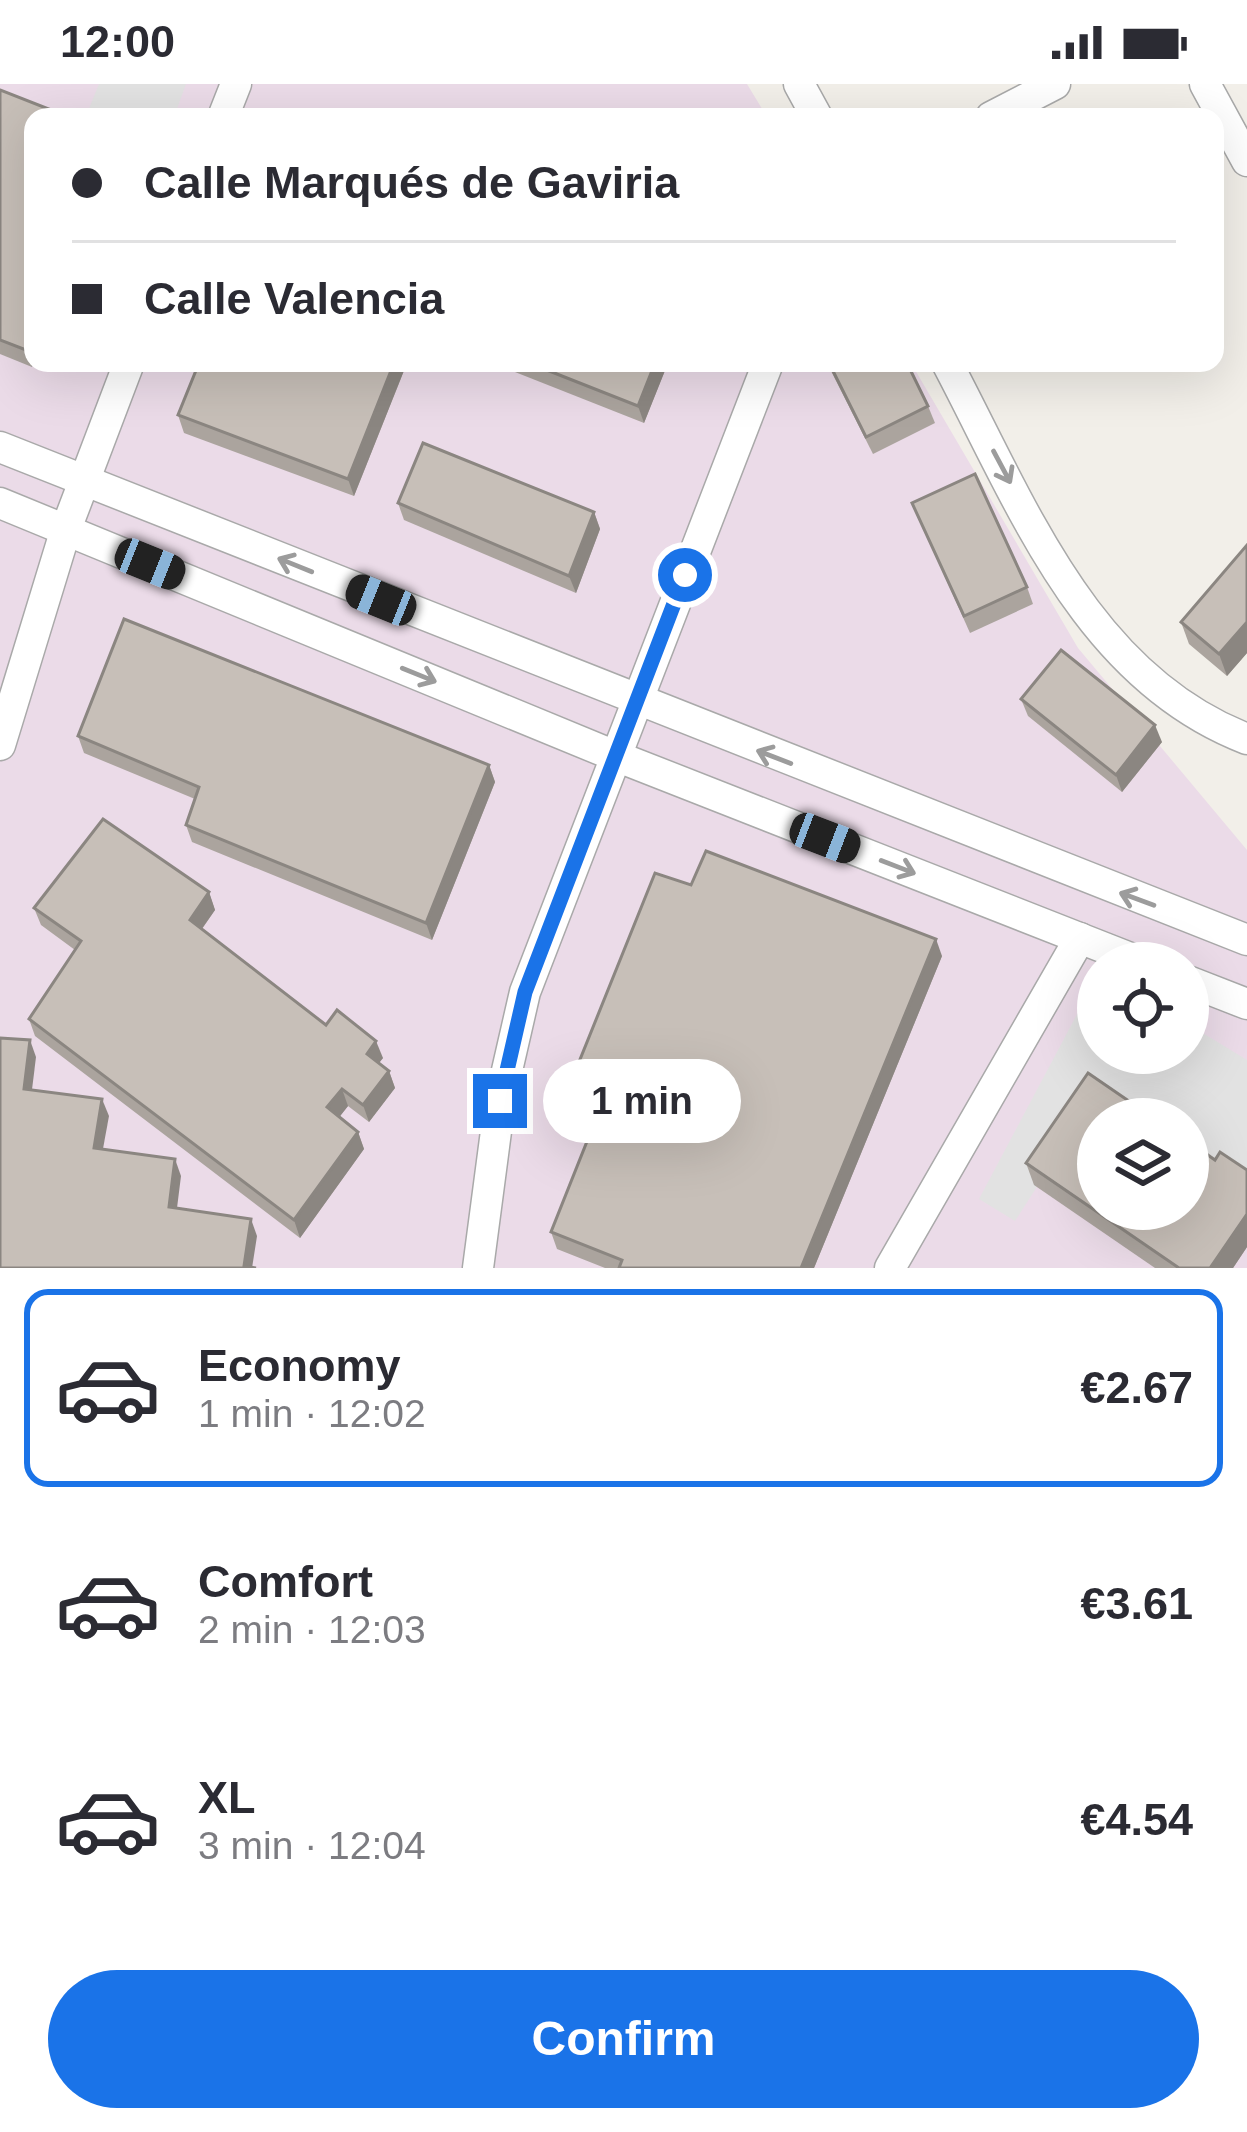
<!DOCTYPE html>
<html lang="en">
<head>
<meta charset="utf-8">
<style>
  body { margin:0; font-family:Arial,sans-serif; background:#f2f2f3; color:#2b2b33; height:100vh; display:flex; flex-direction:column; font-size:45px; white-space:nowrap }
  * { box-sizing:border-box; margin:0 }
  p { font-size:39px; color:#7c7c81 }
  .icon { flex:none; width:66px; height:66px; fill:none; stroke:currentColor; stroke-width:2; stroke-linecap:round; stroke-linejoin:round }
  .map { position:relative; height:1184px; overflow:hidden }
  .drawer { display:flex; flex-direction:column; background:#fff; flex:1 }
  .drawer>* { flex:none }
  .top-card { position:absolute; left:24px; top:24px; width:1200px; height:264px; border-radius:24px; box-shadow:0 12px 48px #0002; display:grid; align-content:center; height:264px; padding:0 48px; background:#fff }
  .controls { position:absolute; left:1077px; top:858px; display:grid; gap:24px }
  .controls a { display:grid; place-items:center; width:132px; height:132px; border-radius:50%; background:#fff; box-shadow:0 12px 48px #0002; font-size:60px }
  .end { position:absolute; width:54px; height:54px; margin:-27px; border:15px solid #1a73e8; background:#fff; box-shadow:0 0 0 6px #fff }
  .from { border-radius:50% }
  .bubble { position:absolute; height:84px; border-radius:42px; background:#fff; box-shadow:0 12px 48px #0002; font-size:39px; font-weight:800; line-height:84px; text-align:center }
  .car { position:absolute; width:36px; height:72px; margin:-36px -18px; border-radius:15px; box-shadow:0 0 9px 3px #0007; background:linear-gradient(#222 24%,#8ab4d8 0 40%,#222 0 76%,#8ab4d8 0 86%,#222 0) }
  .top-card b { display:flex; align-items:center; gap:42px; height:114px; font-size:45px }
  .top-card b+b { border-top:3px solid #e1e1e2 }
  .top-card i { width:30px; height:30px; background:#2b2b33 }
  ul { padding:21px 0 0; list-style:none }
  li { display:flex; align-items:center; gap:36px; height:198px; margin:0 24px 18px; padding:0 24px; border:6px solid transparent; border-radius:24px }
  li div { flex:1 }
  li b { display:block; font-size:45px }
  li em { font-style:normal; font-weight:800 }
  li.active { border-color:#1a73e8 }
  li>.icon { width:108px; height:108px; stroke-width:1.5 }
  .button { display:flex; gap:24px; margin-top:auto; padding:24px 48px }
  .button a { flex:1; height:138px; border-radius:72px; background:#1a73e8; color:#fff; font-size:48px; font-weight:800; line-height:138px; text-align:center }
  .status { display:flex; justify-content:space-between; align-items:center; height:84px; padding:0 60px; background:#fff; direction:ltr }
  .status svg { height:33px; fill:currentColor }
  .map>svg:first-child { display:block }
  .industrial { fill:#ebdbe8; fill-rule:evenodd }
  .parking { fill:#e2e2e2 }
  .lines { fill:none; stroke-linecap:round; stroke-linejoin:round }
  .minor-casing { stroke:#a9a9a9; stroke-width:33 }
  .minor { stroke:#fff; stroke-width:30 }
  .wall { fill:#aba49e }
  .shaded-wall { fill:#8b8681 }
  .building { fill:#c7bfb8; stroke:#8b8681; stroke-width:3 }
  .oneway { stroke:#9c9c9c }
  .route { stroke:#1a73e8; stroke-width:15 }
</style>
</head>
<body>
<div class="status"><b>12:00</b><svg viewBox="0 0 49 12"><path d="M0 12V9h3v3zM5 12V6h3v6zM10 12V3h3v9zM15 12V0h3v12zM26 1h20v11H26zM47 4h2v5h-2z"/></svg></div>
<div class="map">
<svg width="1247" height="1184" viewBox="0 0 1247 1184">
  <rect width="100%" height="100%" fill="#f2efe9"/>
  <!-- industrial -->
  <path class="industrial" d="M0 0H747L767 33H33V279H911L1078 564 1247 766V1184H0ZM1098 879H1188V969H1098ZM1098 1035H1188V1125H1098Z"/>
  <!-- parking -->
  <g class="parking">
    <path d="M99 0H186L174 33H105L88 27Z"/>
    <path d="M1092 902 1098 904V969H1188V940L1247 976V1102L1188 1074V1035H1131L1096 1011 1015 1137 979 1115Z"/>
  </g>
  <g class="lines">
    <!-- minor casing -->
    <g class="minor-casing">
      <g id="minor">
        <path d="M799 0 817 33"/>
        <path d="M1205 0 1247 77"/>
        <path d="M223 33 236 0"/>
        <path d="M991 33 1055 0"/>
        <path d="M947 279C1022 421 1086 593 1247 655"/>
        <path d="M0 363 1247 856"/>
        <path d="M0 419 613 671 1143 879"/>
        <path d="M0 661 66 445 129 279"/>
        <path d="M1188 897 1247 920"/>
        <path d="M478 1184 500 1017 525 908 768 279"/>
        <path d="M890 1184 1080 854"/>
      </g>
    </g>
    <!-- minor -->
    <use href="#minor" class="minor"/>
  </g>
  <!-- wall -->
  <g class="wall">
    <path d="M0 6 32 283 0 270Z"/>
    <path d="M407 279 354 412 184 349 178 331Z"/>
    <path d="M492 279H668L644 339Z"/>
    <path d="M827 279H907L928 322 935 339 873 370Z"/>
    <path d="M398 419 594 428 600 445 576 509 404 436Z"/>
    <path d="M912 419 1027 503 1033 520 970 549Z"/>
    <path d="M1247 461V569L1227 592 1189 560 1181 538Z"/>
    <path d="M1021 615 1162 658 1122 708 1028 632Z"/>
    <path d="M78 652 489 681 495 698 432 856 192 758 186 741 195 715 84 669Z"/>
    <path d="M691 801 942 872 814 1184H605L557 1165 551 1148 606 1010 583 1000 577 983Z"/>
    <path d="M209 808 215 826 202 845 326 941 383 974 378 979 389 987 395 1004 369 1038 348 1022 339 1033 358 1048 364 1065 300 1154 35 952 29 935 75 866 41 841 34 824Z"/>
    <path d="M1215 1076 1247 1086V1163L1233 1184H1155L1034 1101 1026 1079Z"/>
  </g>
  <!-- shaded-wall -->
  <g class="shaded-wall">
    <path d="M33 247V279L32 283 26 266Z"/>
    <path d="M394 279H407L354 412 348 395Z"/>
    <path d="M655 279H668L644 339 638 322Z"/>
    <path d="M594 428 600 445 576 509 569 492Z"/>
    <path d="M1247 538V569L1227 592 1219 570Z"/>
    <path d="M1155 641 1162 658 1122 708 1116 691Z"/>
    <path d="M489 681 495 698 432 856 426 839Z"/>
    <path d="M209 808 215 826 196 853 190 836Z"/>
    <path d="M936 855 942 872 814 1184H801Z"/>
    <path d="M30 956 36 973 30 1022 24 1005Z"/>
    <path d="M376 957 383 974 373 987 367 970Z"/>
    <path d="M389 987 395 1004 369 1038 363 1021Z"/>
    <path d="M342 1005 348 1022 334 1040 327 1023Z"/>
    <path d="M102 1015 109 1032 100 1081 94 1064Z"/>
    <path d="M358 1048 364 1065 300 1154 294 1136Z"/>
    <path d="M175 1075 181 1092 175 1140 169 1123Z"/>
    <path d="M1247 1130V1163L1233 1184H1210Z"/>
    <path d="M251 1135 257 1152 252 1184 244 1182Z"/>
  </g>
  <!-- building -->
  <g class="building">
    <path d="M0 6 69 33H33V247L26 266 0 256Z"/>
    <path d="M199 279H394L348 395 178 331Z"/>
    <path d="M529 279H655L638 322Z"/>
    <path d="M829 279H907L928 322 866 353Z"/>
    <path d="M423 359 594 428 569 492 398 419Z"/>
    <path d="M975 390 1027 503 964 532 912 419Z"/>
    <path d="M1247 461V538L1219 570 1181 538Z"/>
    <path d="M124 535 489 681 426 839 186 741 199 703 78 652Z"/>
    <path d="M1061 566 1155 641 1116 691 1021 615Z"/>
    <path d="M103 735 209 808 190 836 326 941 337 926 376 957 367 970 389 987 363 1021 342 1005 327 1023 358 1048 294 1136 29 935 81 857 34 824Z"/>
    <path d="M706 767 936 855 801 1184H619L622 1176 551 1148 611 997 577 983 655 789 691 801Z"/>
    <path d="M0 954 30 956 24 1005 102 1015 94 1064 175 1075 169 1123 251 1135 244 1182 256 1184H0Z"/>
    <path d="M1088 989 1155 1035H1098V1125H1188V1057L1215 1076 1220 1068 1247 1086V1130L1210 1184H1179L1026 1079Z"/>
  </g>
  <!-- one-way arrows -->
  <defs><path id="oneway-shaft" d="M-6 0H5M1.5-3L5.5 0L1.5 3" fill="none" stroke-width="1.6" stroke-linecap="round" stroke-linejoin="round" transform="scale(3)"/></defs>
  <g class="oneway">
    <use href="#oneway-shaft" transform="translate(1002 383) rotate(62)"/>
    <use href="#oneway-shaft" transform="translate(295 481) rotate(-158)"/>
    <use href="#oneway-shaft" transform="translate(419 591) rotate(22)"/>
    <use href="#oneway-shaft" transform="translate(774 673) rotate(-159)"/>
    <use href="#oneway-shaft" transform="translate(898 783) rotate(21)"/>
    <use href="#oneway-shaft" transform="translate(1137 815) rotate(-160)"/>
  </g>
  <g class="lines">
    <!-- route -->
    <path class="route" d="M500 1017 525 908 685 491"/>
  </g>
</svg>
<div class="controls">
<a><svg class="icon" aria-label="locate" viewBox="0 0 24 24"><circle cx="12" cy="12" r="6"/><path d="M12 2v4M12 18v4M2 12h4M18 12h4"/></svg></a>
<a><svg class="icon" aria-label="layers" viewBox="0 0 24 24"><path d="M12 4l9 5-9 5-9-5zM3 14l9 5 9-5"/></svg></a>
</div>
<i class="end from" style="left:685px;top:491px"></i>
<i class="end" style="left:500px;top:1017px"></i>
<div class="bubble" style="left:543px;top:975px;width:198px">1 min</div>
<i class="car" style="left:150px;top:480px;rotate:112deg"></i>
<i class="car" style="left:381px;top:516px;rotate:292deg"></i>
<i class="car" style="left:825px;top:754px;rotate:111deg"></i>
<div class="top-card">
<b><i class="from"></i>Calle Marqués de Gaviria</b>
<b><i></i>Calle Valencia</b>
</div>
</div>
<section class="drawer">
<ul>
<li class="active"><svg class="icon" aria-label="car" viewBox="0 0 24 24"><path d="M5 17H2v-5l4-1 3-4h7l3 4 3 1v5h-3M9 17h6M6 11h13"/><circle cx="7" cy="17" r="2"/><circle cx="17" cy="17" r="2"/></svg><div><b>Economy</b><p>1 min · 12:02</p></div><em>€2.67</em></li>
<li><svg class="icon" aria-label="car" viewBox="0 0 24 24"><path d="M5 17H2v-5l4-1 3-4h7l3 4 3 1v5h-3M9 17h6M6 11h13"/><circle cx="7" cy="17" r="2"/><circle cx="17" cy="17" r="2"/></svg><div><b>Comfort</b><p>2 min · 12:03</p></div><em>€3.61</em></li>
<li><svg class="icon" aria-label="car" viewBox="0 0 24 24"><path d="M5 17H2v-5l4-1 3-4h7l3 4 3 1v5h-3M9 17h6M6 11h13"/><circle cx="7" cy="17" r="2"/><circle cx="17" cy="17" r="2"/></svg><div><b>XL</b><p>3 min · 12:04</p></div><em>€4.54</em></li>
</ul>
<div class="button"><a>Confirm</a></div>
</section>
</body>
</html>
